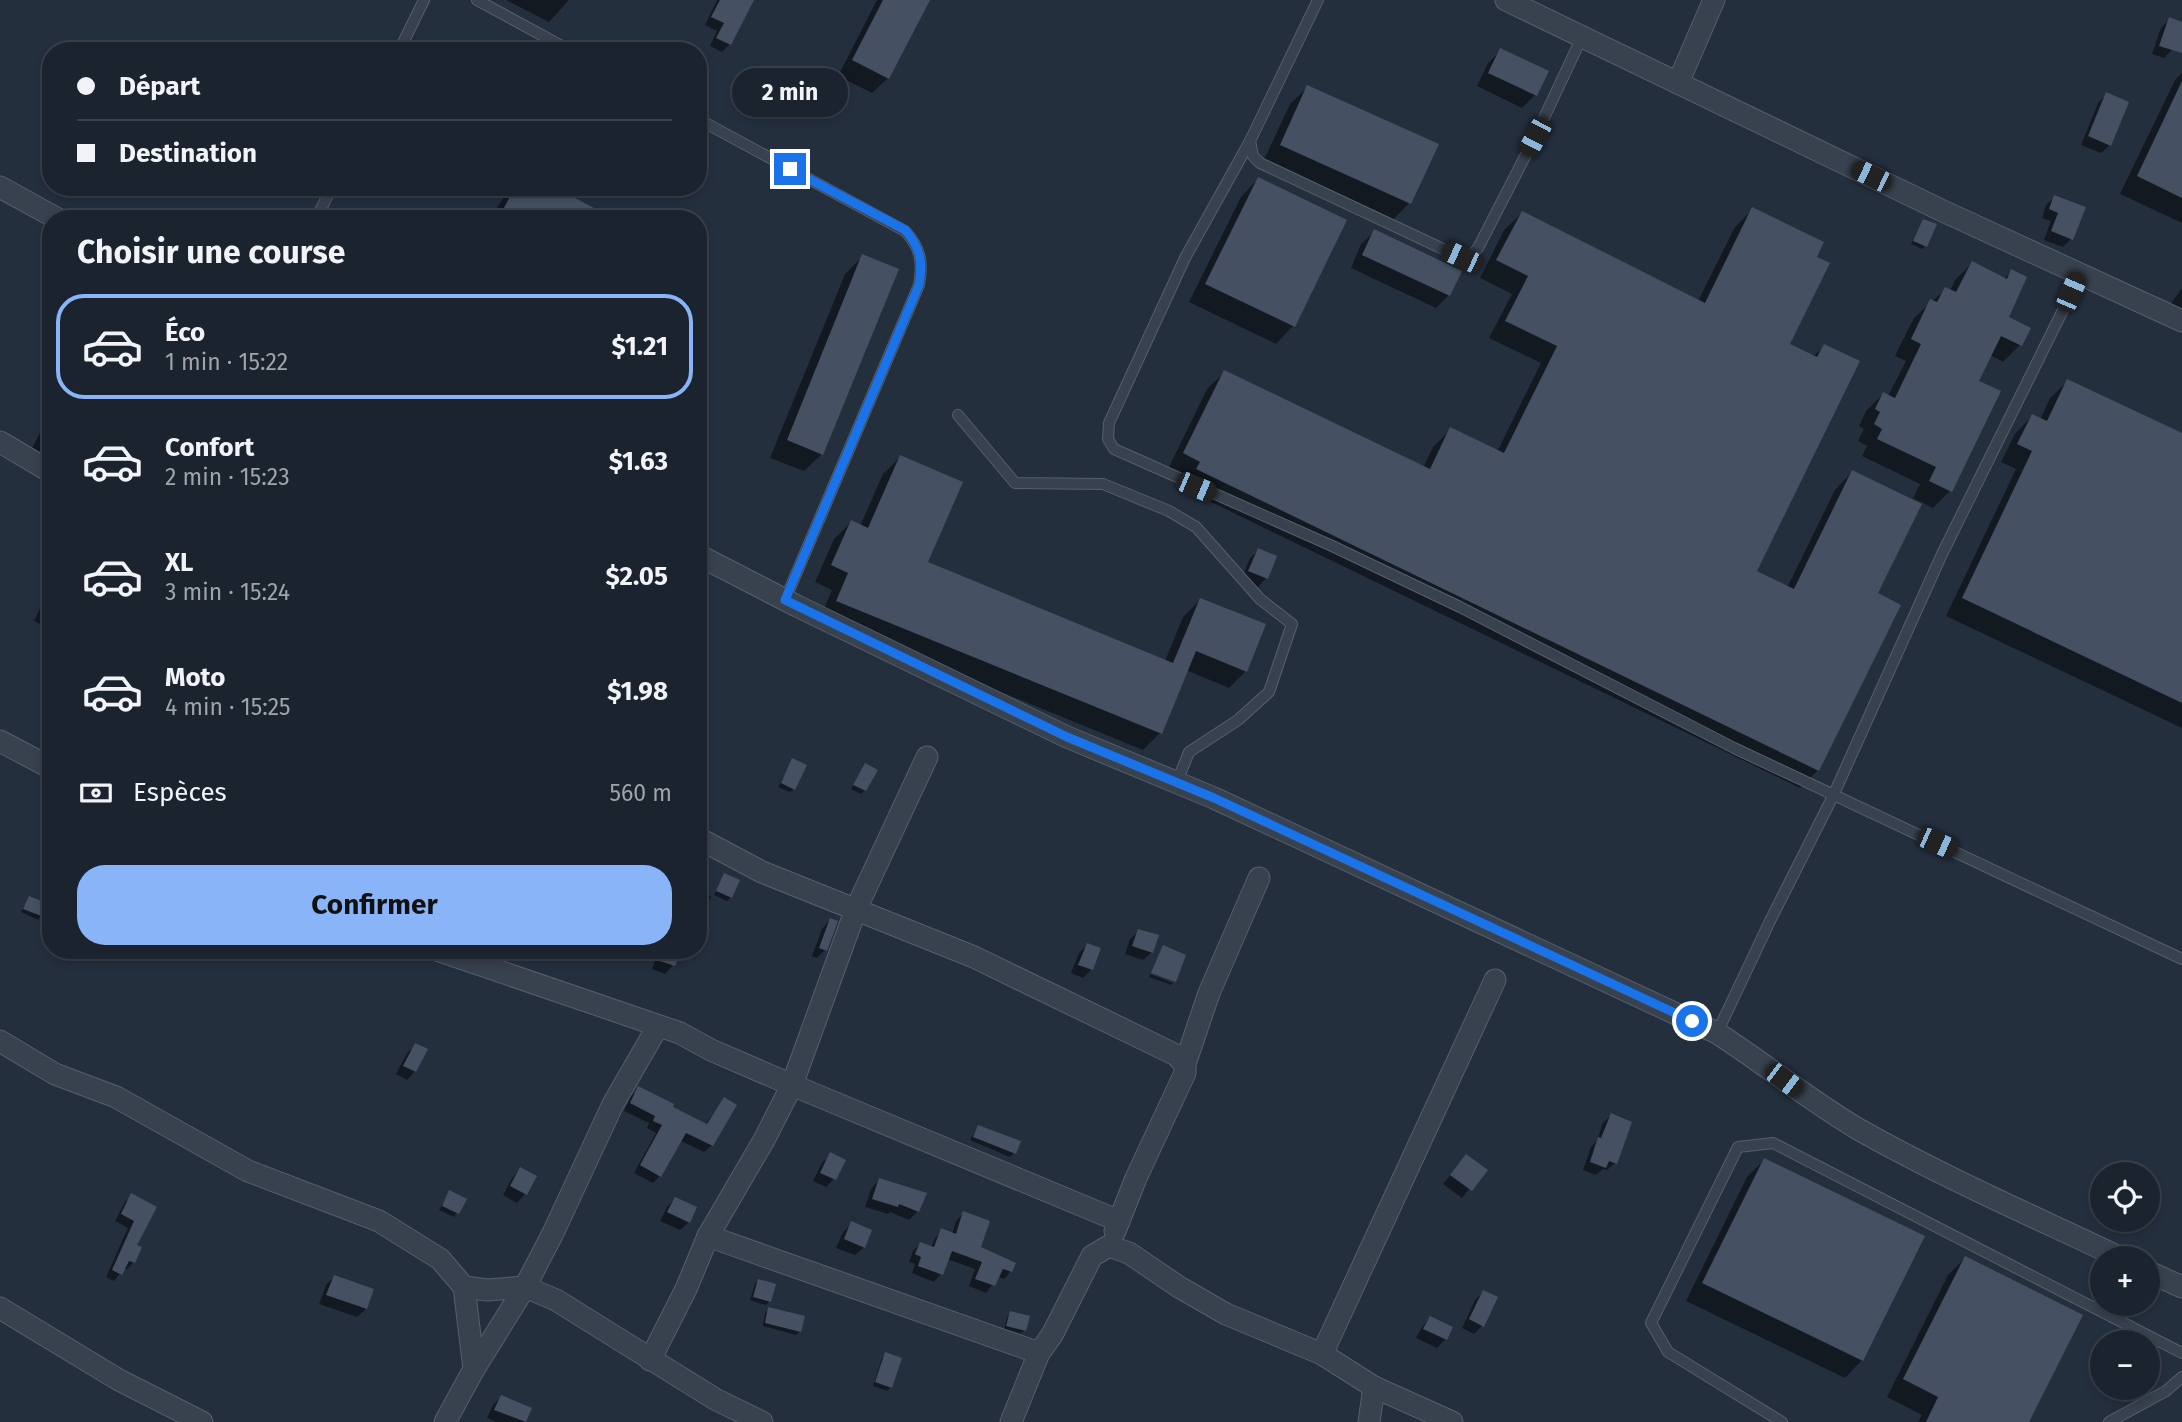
<!DOCTYPE html>
<html lang="fr">
<head>
<meta charset="utf-8">
<style>
  body { margin:0; font-family:"Fira Sans",sans-serif; background:#242b36; color:#f1f3f6; height:100vh; display:flex; flex-direction:column; font-size:26px; white-space:nowrap }
  * { box-sizing:border-box; margin:0 }
  p { font-size:23px; color:#a0a4aa }
  .icon { flex:none; width:38px; height:38px; fill:none; stroke:currentColor; stroke-width:2; stroke-linecap:round; stroke-linejoin:round }
  .map { position:relative; flex:1; overflow:hidden }
  .panel { position:absolute; left:42px; top:210px; width:665px; height:749px; display:flex; flex-direction:column; background:#1b232e; border-radius:28px; box-shadow:0 4px 10px #0003,0 0 0 2px #39404a }
  .panel>* { flex:none }
  .top-card { position:absolute; left:42px; top:42px; width:665px; height:154px; border-radius:28px; box-shadow:0 4px 10px #0003,0 0 0 2px #39404a; display:grid; align-content:center; height:154px; padding:0 35px; background:#1b232e }
  .tools { position:absolute; left:2090px; top:1162px; display:grid; gap:14px }
  .tools a { display:grid; place-items:center; width:70px; height:70px; border-radius:50%; background:#1b232e; box-shadow:0 4px 10px #0003,0 0 0 2px #39404a; font-size:35px }
  .end { position:absolute; width:32px; height:32px; margin:-16px; border:9px solid #1a73e8; background:#fff; box-shadow:0 0 0 4px #fff }
  .from { border-radius:50% }
  .bubble { position:absolute; height:49px; border-radius:24px; background:#1b232e; box-shadow:0 4px 10px #0003,0 0 0 2px #39404a; font-size:23px; font-weight:700; line-height:49px; text-align:center }
  .car { position:absolute; width:21px; height:42px; margin:-21px -10px; border-radius:9px; box-shadow:0 0 5px 2px #0007; background:linear-gradient(#222 24%,#8ab4d8 0 40%,#222 0 76%,#8ab4d8 0 86%,#222 0) }
  .top-card b { display:flex; align-items:center; gap:24px; height:66px; font-size:26px }
  .top-card b+b { border-top:2px solid #39404a }
  .top-card i { width:18px; height:18px; background:#f1f3f6 }
  ul { padding:0; list-style:none }
  li { display:flex; align-items:center; gap:21px; height:105px; margin:0 14px 10px; padding:0 21px; border:4px solid transparent; border-radius:28px }
  li div { flex:1 }
  li b { display:block; font-size:26px }
  li em { font-style:normal; font-weight:700 }
  li.current { border-color:#8ab4f8 }
  li>.icon { width:63px; height:63px; stroke-width:1.5 }
  h2 { padding:0 35px; font-size:32px; line-height:84px }
  .pay { display:flex; align-items:center; gap:18px; height:77px; padding:0 35px; font-size:26px }
  .pay p { margin-inline-start:auto }
  .action { display:flex; gap:14px; margin-top:auto; padding:14px 35px }
  .action a { flex:1; height:80px; border-radius:28px; background:#8ab4f8; color:#111; font-size:28px; font-weight:700; line-height:80px; text-align:center }
  .map>svg:first-child { display:block }
  .shadow { fill:#0007 }
  .building { fill:#455162 }
  .lines { fill:none; stroke-linecap:round; stroke-linejoin:round }
  .service-casing { stroke:#565f6c; stroke-width:12 }
  .minor-casing { stroke:#565f6c; stroke-width:23 }
  .service { stroke:#38414e; stroke-width:10 }
  .minor { stroke:#38414e; stroke-width:21 }
  .route { stroke:#1a73e8; stroke-width:9 }
</style>
</head>
<body>
<div class="map">
<svg width="2182" height="1422" viewBox="0 0 2182 1422">
  <rect width="100%" height="100%" fill="#242f3e"/>
  <!-- shadow -->
  <g class="shadow">
    <path d="M506 0H569L549 22Z"/>
    <path d="M717 0H750L730 44 722 52 710 46 717 31 705 25Z"/>
    <path d="M877 0H929L888 78 872 93 838 76Z"/>
    <path d="M2170 19 2172 50 2164 58 2152 54 2161 28Z"/>
    <path d="M1501 50 1535 95 1522 108 1477 86 1488 63Z"/>
    <path d="M2182 73V223L2120 194 2175 80Z"/>
    <path d="M1308 87 1436 145 1409 203 1392 221 1263 162 1290 104Z"/>
    <path d="M2106 95 2110 145 2101 153 2081 145 2098 103Z"/>
    <path d="M1258 179 1345 221 1293 326 1276 344 1189 302 1241 197Z"/>
    <path d="M511 187H548L609 219H489Z"/>
    <path d="M2055 197 2071 239 2063 247 2044 240 2051 221 2042 218 2046 205Z"/>
    <path d="M1752 210 1788 345 1813 357 1824 346 1755 572 1787 588 1835 490 1852 472 1875 594 1818 770 1800 788 1180 487 1184 479 1167 471 1207 389 1225 372 1423 468 1433 447 1451 429 1497 452 1541 363 1489 338 1512 294 1480 278 1504 230 1522 213 1698 301 1735 227Z"/>
    <path d="M1923 221 1925 246 1922 249 1911 244Z"/>
    <path d="M1374 232 1449 295 1436 308 1351 268 1361 244Z"/>
    <path d="M863 256 822 454 804 471 770 458 845 274Z"/>
    <path d="M1972 263 2004 279 2012 271 2006 318 2020 345 2003 362 1990 355 1977 382 1950 491 1933 508 1913 498 1920 484 1862 456 1867 446 1858 441 1864 429 1859 426 1866 411 1883 394 1888 396 1906 361 1895 356 1914 318 1946 289 1950 291 1955 280Z"/>
    <path d="M2182 288V311L2170 305Z"/>
    <path d="M2068 381 2182 435V728L1946 616 2016 469 2001 462 2015 434 2032 416 2040 420 2050 398Z"/>
    <path d="M49 422 51 457 47 461 30 452 41 431Z"/>
    <path d="M900 457 926 563 1165 661 1183 617 1200 600 1246 671 1229 688 1186 670 1160 733 1143 750 820 618 832 590 815 582 834 539 851 522 860 526 883 474Z"/>
    <path d="M1259 550 1266 578 1258 587 1241 580 1250 558Z"/>
    <path d="M51 586V628L50 629 34 621Z"/>
    <path d="M793 760 794 789 790 792 778 787Z"/>
    <path d="M862 769 865 790 861 794 851 789Z"/>
    <path d="M724 875 731 897 727 901 714 895Z"/>
    <path d="M698 891 711 896 705 911 698 918Z"/>
    <path d="M29 898 47 905 38 920 21 912Z"/>
    <path d="M830 920 825 950 817 958 812 956 822 929Z"/>
    <path d="M1139 931 1152 952 1143 960 1125 954 1130 939Z"/>
    <path d="M1087 945 1092 969 1083 978 1071 973 1079 953Z"/>
    <path d="M606 950H627L621 957Z"/>
    <path d="M657 955 673 965 665 974 652 969Z"/>
    <path d="M1150 974 1173 983 1171 985 1149 977Z"/>
    <path d="M416 1045 415 1071 407 1080 396 1074 407 1053Z"/>
    <path d="M639 1089 670 1108 705 1125 724 1099 712 1145 704 1152 679 1140 660 1176 653 1183 634 1173 656 1133 647 1128 649 1123 624 1111 631 1096Z"/>
    <path d="M1611 1115 1615 1163 1607 1170 1603 1169 1596 1175 1583 1170 1591 1147 1597 1140 1603 1123Z"/>
    <path d="M978 1127 1014 1153 1010 1157 970 1140Z"/>
    <path d="M831 1155 834 1179 826 1187 813 1181 822 1163Z"/>
    <path d="M1466 1156 1485 1170 1462 1198 1443 1184Z"/>
    <path d="M1764 1160 1862 1360 1845 1378 1686 1301 1747 1177Z"/>
    <path d="M520 1169 535 1177 525 1194 517 1203 503 1195 512 1178Z"/>
    <path d="M879 1180 918 1211 909 1220 890 1212 888 1214 865 1207 871 1189Z"/>
    <path d="M450 1192 464 1200 454 1217 439 1210Z"/>
    <path d="M132 1196 155 1208 135 1246 134 1262 127 1269 124 1268 114 1281 106 1277 128 1228 115 1221 125 1202Z"/>
    <path d="M675 1199 689 1222 680 1230 660 1221 667 1207Z"/>
    <path d="M964 1213 978 1247 1011 1271 1004 1279 998 1277 986 1293 969 1286 975 1269 947 1259 941 1274 934 1282 912 1273 915 1264 909 1262 913 1251 920 1244 931 1248 935 1238 942 1230 952 1234 956 1221Z"/>
    <path d="M851 1224 864 1247 855 1255 836 1248 843 1232Z"/>
    <path d="M1965 1258 2026 1422H1918L1922 1415 1887 1397 1948 1275Z"/>
    <path d="M334 1277 366 1309 357 1317 319 1304 326 1285Z"/>
    <path d="M758 1281 770 1301 766 1305 750 1300 755 1284Z"/>
    <path d="M1483 1292 1482 1326 1474 1334 1462 1328 1475 1300Z"/>
    <path d="M769 1309 800 1331 796 1335 763 1326 765 1313Z"/>
    <path d="M1011 1313 1025 1330 1021 1333 1004 1329 1007 1317Z"/>
    <path d="M1430 1318 1451 1328 1446 1339 1437 1348 1416 1338 1422 1327Z"/>
    <path d="M886 1354 891 1387 887 1391 873 1386 882 1358Z"/>
    <path d="M501 1397 529 1409 524 1422H496L487 1418 493 1405Z"/>
  </g>
  <!-- building -->
  <g class="building">
    <path d="M720 0H754L731 45 716 38 724 23 711 17Z"/>
    <path d="M883 0H930L889 79 852 60Z"/>
    <path d="M2169 17 2182 22V53L2159 46Z"/>
    <path d="M1500 48 1549 71 1537 96 1488 73Z"/>
    <path d="M2182 81V198L2137 176Z"/>
    <path d="M1307 85 1439 144 1411 204 1280 145Z"/>
    <path d="M2106 92 2129 102 2111 146 2088 136Z"/>
    <path d="M1258 177 1347 220 1295 327 1205 284Z"/>
    <path d="M515 187H555L614 219H498Z"/>
    <path d="M2054 195 2086 207 2073 240 2051 231 2058 213 2049 209Z"/>
    <path d="M1752 207 1824 242 1817 257 1830 263 1790 344 1817 357 1824 344 1860 361 1757 571 1794 589 1852 470 1922 504 1878 593 1901 605 1819 771 1196 469 1200 462 1183 453 1224 370 1430 469 1450 427 1504 453 1557 346 1505 321 1528 276 1496 260 1522 211 1705 303Z"/>
    <path d="M1923 219 1937 224 1927 247 1913 241Z"/>
    <path d="M1374 229 1462 271 1450 296 1362 255Z"/>
    <path d="M862 254 899 269 823 455 787 440Z"/>
    <path d="M1972 261 2007 279 2011 269 2027 277 2009 317 2031 328 2022 346 2001 336 1979 381 2001 391 1952 492 1929 481 1936 467 1877 439 1882 429 1874 424 1880 412 1875 409 1883 392 1895 398 1921 344 1911 339 1930 299 1937 302 1945 287 1956 292Z"/>
    <path d="M2067 379 2182 433V703L1962 598 2032 451 2017 444 2032 414 2047 421Z"/>
    <path d="M900 455 963 482 928 562 1173 663 1200 598 1266 624 1247 672 1196 651 1162 734 836 601 848 573 831 565 851 520 868 528Z"/>
    <path d="M1258 548 1277 556 1268 579 1248 571Z"/>
    <path d="M792 758 807 765 795 790 781 783Z"/>
    <path d="M865 763 878 770 866 791 853 785Z"/>
    <path d="M724 873 740 880 732 898 716 891Z"/>
    <path d="M29 896 49 904 44 917 23 909Z"/>
    <path d="M830 918 838 921 827 951 819 948Z"/>
    <path d="M1138 929 1159 935 1153 953 1132 946Z"/>
    <path d="M1087 943 1101 948 1093 970 1078 965Z"/>
    <path d="M1163 945 1186 955 1176 982 1151 973Z"/>
    <path d="M636 950H681L675 966 635 953Z"/>
    <path d="M415 1043 428 1049 416 1072 403 1066Z"/>
    <path d="M638 1086 674 1104 673 1107 707 1124 724 1097 737 1105 713 1146 686 1133 661 1177 640 1165 662 1125 653 1121 655 1116 630 1103Z"/>
    <path d="M1611 1113 1632 1122 1617 1164 1609 1161 1606 1168 1590 1162 1598 1137 1601 1138Z"/>
    <path d="M978 1125 1021 1141 1016 1154 973 1137Z"/>
    <path d="M830 1152 846 1160 836 1180 820 1173Z"/>
    <path d="M1466 1154 1488 1170 1472 1191 1450 1175Z"/>
    <path d="M1764 1158 1925 1236 1863 1361 1702 1283Z"/>
    <path d="M520 1167 537 1176 527 1195 510 1186Z"/>
    <path d="M879 1178 927 1193 919 1212 899 1204 898 1207 872 1199Z"/>
    <path d="M449 1190 467 1199 459 1214 442 1206Z"/>
    <path d="M131 1193 157 1207 137 1245 142 1247 135 1263 129 1261 122 1275 112 1270 134 1221 121 1214Z"/>
    <path d="M675 1197 697 1207 690 1223 667 1212Z"/>
    <path d="M963 1211 990 1221 981 1247 1016 1263 1012 1272 1003 1269 995 1286 975 1279 982 1262 952 1251 943 1275 918 1266 921 1257 915 1254 920 1242 934 1247 941 1228 956 1234Z"/>
    <path d="M851 1221 872 1230 865 1248 844 1239Z"/>
    <path d="M1965 1256 2083 1315 2029 1422H1926L1938 1397 1903 1379Z"/>
    <path d="M334 1275 374 1289 367 1309 326 1295Z"/>
    <path d="M758 1279 776 1284 771 1302 753 1297Z"/>
    <path d="M1483 1290 1498 1297 1484 1327 1469 1319Z"/>
    <path d="M768 1307 805 1316 801 1332 765 1323Z"/>
    <path d="M1010 1311 1030 1316 1026 1331 1006 1326Z"/>
    <path d="M1430 1316 1453 1327 1447 1340 1423 1329Z"/>
    <path d="M885 1352 902 1358 892 1388 875 1382Z"/>
    <path d="M501 1395 532 1408 526 1422 494 1410Z"/>
  </g>
  <g class="lines">
    <!-- service casing -->
    <g class="service-casing">
      <g id="service">
        <path d="M477 0 571 51"/>
        <path d="M1318 0 1250 141 1253 156 1260 163 1460 257H1470L1478 248 1535 137 1582 37"/>
        <path d="M399 51 424 0"/>
        <path d="M698 119 905 231C921 248 923 263 919 285L785 600"/>
        <path d="M1250 141 1185 258 1109 423 1108 439 1114 449 1330 545 1460 607 1734 748 2182 959"/>
        <path d="M316 219 332 187"/>
        <path d="M958 415 1015 483 1103 484 1169 511 1196 527 1260 599 1292 624 1269 692 1238 720 1189 752 1177 782"/>
        <path d="M1717 1033 1770 921 1833 796 1942 554 2063 310 2079 273"/>
        <path d="M1782 1422 1668 1352 1651 1323 1738 1147 1773 1143 2182 1353"/>
        <path d="M2109 1422 2166 1391 2182 1377"/>
      </g>
    </g>
    <!-- minor casing -->
    <g class="minor-casing">
      <g id="minor">
        <path d="M1506 0 1943 211 2182 321"/>
        <path d="M1678 83 1714 0"/>
        <path d="M0 187 58 219"/>
        <path d="M0 442 51 472"/>
        <path d="M698 555 797 606 1067 737 1214 798 1717 1033C1765 1064 1809 1100 1858 1129 1943 1177 2033 1216 2121 1258"/>
        <path d="M0 741 51 768"/>
        <path d="M698 838 762 872 974 957 1176 1055 1185 1064"/>
        <path d="M437 950 680 1033 711 1050 792 1085 1119 1221"/>
        <path d="M0 1041 55 1074 116 1097 248 1171 379 1221 440 1259 464 1287 487 1290 525 1287 556 1300 715 1399 762 1422"/>
        <path d="M1115 1231 1136 1178 1185 1073V1064L1209 993 1259 878"/>
        <path d="M708 1236 1039 1353"/>
        <path d="M2147 1271 2182 1287"/>
        <path d="M0 1308 119 1380 202 1422"/>
        <path d="M1322 1354 1495 980"/>
        <path d="M650 1360 686 1289 708 1236 764 1140 792 1085 856 909 927 757"/>
        <path d="M474 1369 525 1287 553 1233 613 1104 658 1026"/>
        <path d="M445 1422 474 1369 464 1287"/>
        <path d="M1011 1422 1039 1353 1052 1335 1092 1256 1109 1246 1129 1253 1179 1287 1226 1314 1322 1354 1374 1387 1452 1422"/>
        <path d="M1369 1422 1374 1387"/>
      </g>
    </g>
    <!-- service -->
    <use href="#service" class="service"/>
    <!-- minor -->
    <use href="#minor" class="minor"/>
  </g>
  <g class="lines">
    <!-- route -->
    <path class="route" d="M790 169 905 230C921 248 923 263 919 285L785 600 1067 737 1214 798 1692 1021"/>
  </g>
</svg>
<div class="tools">
<a><svg class="icon" aria-label="locate" viewBox="0 0 24 24"><circle cx="12" cy="12" r="6"/><path d="M12 2v4M12 18v4M2 12h4M18 12h4"/></svg></a>
<a>+</a>
<a>−</a>
</div>
<i class="end from" style="left:1692px;top:1021px"></i>
<i class="end" style="left:790px;top:169px"></i>
<div class="bubble" style="left:732px;top:68px;width:116px">2 min</div>
<i class="car" style="left:1535px;top:137px;rotate:208deg"></i>
<i class="car" style="left:1871px;top:176px;rotate:296deg"></i>
<i class="car" style="left:1461px;top:257px;rotate:295deg"></i>
<i class="car" style="left:2071px;top:292px;rotate:23deg"></i>
<i class="car" style="left:1196px;top:487px;rotate:113deg"></i>
<i class="car" style="left:1937px;top:843px;rotate:114deg"></i>
<i class="car" style="left:1784px;top:1080px;rotate:127deg"></i>
<div class="top-card">
<b><i class="from"></i>Départ</b>
<b><i></i>Destination</b>
</div>
<section class="panel">
<h2>Choisir une course</h2>
<ul>
<li class="current"><svg class="icon" aria-label="car" viewBox="0 0 24 24"><path d="M5 17H2v-5l4-1 3-4h7l3 4 3 1v5h-3M9 17h6M6 11h13"/><circle cx="7" cy="17" r="2"/><circle cx="17" cy="17" r="2"/></svg><div><b>Éco</b><p>1 min · 15:22</p></div><em>$1.21</em></li>
<li><svg class="icon" aria-label="car" viewBox="0 0 24 24"><path d="M5 17H2v-5l4-1 3-4h7l3 4 3 1v5h-3M9 17h6M6 11h13"/><circle cx="7" cy="17" r="2"/><circle cx="17" cy="17" r="2"/></svg><div><b>Confort</b><p>2 min · 15:23</p></div><em>$1.63</em></li>
<li><svg class="icon" aria-label="car" viewBox="0 0 24 24"><path d="M5 17H2v-5l4-1 3-4h7l3 4 3 1v5h-3M9 17h6M6 11h13"/><circle cx="7" cy="17" r="2"/><circle cx="17" cy="17" r="2"/></svg><div><b>XL</b><p>3 min · 15:24</p></div><em>$2.05</em></li>
<li><svg class="icon" aria-label="car" viewBox="0 0 24 24"><path d="M5 17H2v-5l4-1 3-4h7l3 4 3 1v5h-3M9 17h6M6 11h13"/><circle cx="7" cy="17" r="2"/><circle cx="17" cy="17" r="2"/></svg><div><b>Moto</b><p>4 min · 15:25</p></div><em>$1.98</em></li>
</ul>
<div class="pay"><svg class="icon" aria-label="cash" viewBox="0 0 24 24"><path d="M3 7h18v10H3z"/><circle cx="12" cy="12" r="2"/></svg>Espèces<p>560 m</p></div>
<div class="action"><a>Confirmer</a></div>
</section>
</div>
</body>
</html>
